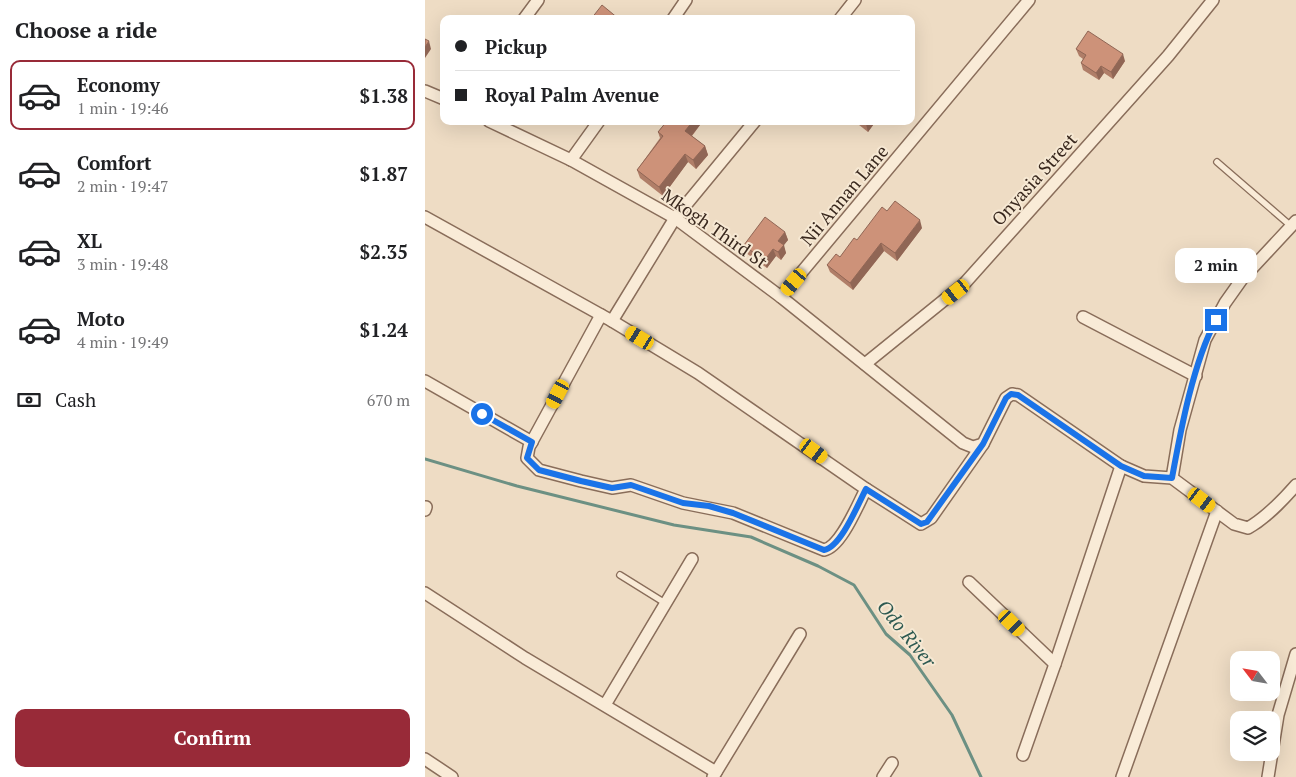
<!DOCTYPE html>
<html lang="en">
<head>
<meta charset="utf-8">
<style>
  body { margin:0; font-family:"PT Serif",serif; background:#f6f6f6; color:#202124; height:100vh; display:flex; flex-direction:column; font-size:19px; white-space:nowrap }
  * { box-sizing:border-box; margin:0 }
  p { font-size:16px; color:#757577 }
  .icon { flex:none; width:28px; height:28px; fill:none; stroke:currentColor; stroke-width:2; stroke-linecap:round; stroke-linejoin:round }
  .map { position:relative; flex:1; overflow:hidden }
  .side { display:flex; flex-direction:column; background:#fff; width:425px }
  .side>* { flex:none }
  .top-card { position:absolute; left:15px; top:15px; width:475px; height:110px; border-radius:10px; box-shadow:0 5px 20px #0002; display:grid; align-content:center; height:110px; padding:0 15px; background:#fff }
  .needle { width:32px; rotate:301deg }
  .tools { position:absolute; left:805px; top:651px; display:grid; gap:10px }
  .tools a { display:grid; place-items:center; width:50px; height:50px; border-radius:10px; background:#fff; box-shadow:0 5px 20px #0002; font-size:25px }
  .end { position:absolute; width:22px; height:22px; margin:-11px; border:6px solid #1a73e8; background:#fff; box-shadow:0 0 0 2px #fff }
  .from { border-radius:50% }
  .bubble { position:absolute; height:35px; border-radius:10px; background:#fff; box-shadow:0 5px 20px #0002; font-size:16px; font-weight:700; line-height:35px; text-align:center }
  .car { position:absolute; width:15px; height:30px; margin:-15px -8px; border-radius:6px; box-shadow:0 0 4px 1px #0007; background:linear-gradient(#f5c518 24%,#345 0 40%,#f5c518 0 76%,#345 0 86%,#f5c518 0) }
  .top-card b { display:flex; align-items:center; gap:18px; height:48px; font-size:19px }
  .top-card b+b { border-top:1px solid #e0e0e0 }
  .top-card i { width:12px; height:12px; background:#202124 }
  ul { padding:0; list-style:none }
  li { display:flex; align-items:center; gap:15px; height:70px; margin:0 10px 8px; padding:0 5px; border:2px solid transparent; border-radius:10px }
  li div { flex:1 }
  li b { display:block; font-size:19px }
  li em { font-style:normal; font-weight:700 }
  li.active { border-color:#982a38 }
  li>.icon { width:45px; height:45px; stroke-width:1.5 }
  h2 { padding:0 15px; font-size:22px; line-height:60px }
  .pay { display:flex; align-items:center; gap:12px; height:55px; padding:0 15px; font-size:19px }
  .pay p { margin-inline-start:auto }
  .action { display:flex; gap:10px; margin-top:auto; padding:10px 15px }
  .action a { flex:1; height:58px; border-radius:10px; background:#982a38; color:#fff; font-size:20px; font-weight:700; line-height:58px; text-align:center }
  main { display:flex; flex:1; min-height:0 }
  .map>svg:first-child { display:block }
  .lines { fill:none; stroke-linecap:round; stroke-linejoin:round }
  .stream { stroke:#6c9083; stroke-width:3 }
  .service-casing { stroke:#896d5a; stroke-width:8 }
  .minor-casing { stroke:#896d5a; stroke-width:14 }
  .service { stroke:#f9ebd7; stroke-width:5.5 }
  .minor { stroke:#f9ebd7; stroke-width:11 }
  .wall { fill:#b07e68 }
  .shaded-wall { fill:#906655 }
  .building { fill:#cd9279; stroke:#906655 }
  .route { stroke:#1a73e8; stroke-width:6 }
  .labels { text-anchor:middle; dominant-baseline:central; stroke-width:4; stroke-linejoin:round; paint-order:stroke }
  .street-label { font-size:18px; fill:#39281e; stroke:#f6e8d3 }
  .water-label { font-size:19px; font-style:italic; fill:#2d5951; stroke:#f6e8d3 }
</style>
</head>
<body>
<main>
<section class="side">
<h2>Choose a ride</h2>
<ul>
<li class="active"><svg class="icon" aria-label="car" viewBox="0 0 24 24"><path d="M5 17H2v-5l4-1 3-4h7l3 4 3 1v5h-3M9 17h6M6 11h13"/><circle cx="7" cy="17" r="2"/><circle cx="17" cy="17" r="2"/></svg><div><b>Economy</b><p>1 min · 19:46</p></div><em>$1.38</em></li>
<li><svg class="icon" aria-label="car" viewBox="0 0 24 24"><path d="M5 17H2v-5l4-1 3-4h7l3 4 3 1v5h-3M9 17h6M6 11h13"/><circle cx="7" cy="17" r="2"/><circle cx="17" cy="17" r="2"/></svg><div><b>Comfort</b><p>2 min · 19:47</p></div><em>$1.87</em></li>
<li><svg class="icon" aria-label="car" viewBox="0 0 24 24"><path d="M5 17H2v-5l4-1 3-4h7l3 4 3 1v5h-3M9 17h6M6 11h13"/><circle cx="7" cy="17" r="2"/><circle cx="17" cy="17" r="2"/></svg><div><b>XL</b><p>3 min · 19:48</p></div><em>$2.35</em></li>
<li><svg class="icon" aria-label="car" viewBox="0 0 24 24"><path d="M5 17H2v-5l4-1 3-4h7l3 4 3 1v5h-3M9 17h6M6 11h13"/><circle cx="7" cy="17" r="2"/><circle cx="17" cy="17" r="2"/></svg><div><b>Moto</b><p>4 min · 19:49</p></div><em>$1.24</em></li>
</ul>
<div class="pay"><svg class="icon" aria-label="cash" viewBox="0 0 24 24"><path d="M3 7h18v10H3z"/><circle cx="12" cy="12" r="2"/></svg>Cash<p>670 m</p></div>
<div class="action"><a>Confirm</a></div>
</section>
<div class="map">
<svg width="871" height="777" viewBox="0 0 871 777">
  <rect width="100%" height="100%" fill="#eedcc4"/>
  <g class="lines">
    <!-- stream -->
    <path class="stream" d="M0 459 92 486 249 525 326 537 393 566 429 585 461 634 485 655 527 715 556 777"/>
    <!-- service casing -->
    <g class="service-casing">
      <g id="service">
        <path d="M792 162 866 226"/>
        <path d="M195 575 240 603"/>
      </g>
    </g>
    <!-- minor casing -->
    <g class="minor-casing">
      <g id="minor">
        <path d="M99 19 113 0"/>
        <path d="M248 19 261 0"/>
        <path d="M415 19 430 0"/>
        <path d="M0 91 19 99"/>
        <path d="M64 121 146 160 250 218 356 297 538 443 548 447 558 444 581 398 587 394 593 395 696 466 719 476 747 478 809 524 823 528C842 517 857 501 871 485"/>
        <path d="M146 160 174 121"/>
        <path d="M0 217 187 321 273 373 441 489 496 524 506 518 558 444"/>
        <path d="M356 297 604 0"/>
        <path d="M176 315 104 447 102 458 114 470 156 481 187 488 206 485 258 503 308 513 399 550C416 547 433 504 441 489"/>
        <path d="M658 317 771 376"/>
        <path d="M187 321 250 218 330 121"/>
        <path d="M440 364 539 284 743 56 788 0"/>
        <path d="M0 381 107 442"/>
        <path d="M747 478 755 430 780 340 800 303 817 279 871 221"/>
        <path d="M0 510 1 507"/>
        <path d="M544 582 630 664"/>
        <path d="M0 593 100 658 291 772"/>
        <path d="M180 705 267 559"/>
        <path d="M598 755 630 664 696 466"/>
        <path d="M0 759 27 777"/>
        <path d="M288 777 375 634"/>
        <path d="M458 777 467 763"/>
        <path d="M697 777 792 511"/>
        <path d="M843 777 853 715 871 654"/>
      </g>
    </g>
    <!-- service -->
    <use href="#service" class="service"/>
    <!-- minor -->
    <use href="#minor" class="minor"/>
  </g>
  <!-- wall -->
  <g class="wall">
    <path d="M651 49 700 61 688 79 679 73 674 80 658 70 656 63 658 59 654 56Z"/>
    <path d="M242 121H278L267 136 280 146 283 155 271 169 263 162 238 196 215 178 212 170 235 138 233 132Z"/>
    <path d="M429 121H451L443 132Z"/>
    <path d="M497 228 472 261 459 251 428 290 405 272 402 265 415 257 432 240Z"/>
    <path d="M360 232 363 240 358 245 361 253 356 260 351 256 342 268 321 253 319 245Z"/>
  </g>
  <!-- shaded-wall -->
  <g class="shaded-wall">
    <path d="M4 41 6 49 0 58V47Z"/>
    <path d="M698 54 700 61 688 79 686 72Z"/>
    <path d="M676 66 679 73 674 80 671 73Z"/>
    <path d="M268 121H278L264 139 260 131Z"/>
    <path d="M443 121H451L443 132 441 124Z"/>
    <path d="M280 146 283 155 271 169 268 160Z"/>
    <path d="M260 154 263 162 238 196 234 187Z"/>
    <path d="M495 220 497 228 472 261 470 253Z"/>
    <path d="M360 232 363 240 356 249 353 241Z"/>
    <path d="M456 243 459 251 428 290 425 283Z"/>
    <path d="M359 245 361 253 356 260 353 252Z"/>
    <path d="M348 249 351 256 342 268 339 261Z"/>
  </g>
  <!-- building -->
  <g class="building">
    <path d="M177 5 194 19H166Z"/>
    <path d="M663 31 698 54 686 72 676 66 671 73 656 63 661 55 651 49Z"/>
    <path d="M0 39 4 41 0 47Z"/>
    <path d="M242 121H268L260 131 280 146 268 160 260 154 234 187 212 170 238 136 233 132Z"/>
    <path d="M436 121H443L441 124Z"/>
    <path d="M470 201 495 220 470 253 456 243 425 283 402 265 411 254 415 257 429 238 432 240 457 207 462 211Z"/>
    <path d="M340 217 360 232 353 241 359 245 353 252 348 249 339 261 319 245Z"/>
  </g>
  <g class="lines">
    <!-- route -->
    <path class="route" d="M57 414 107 442 102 458 114 470 156 481 187 488 206 485 258 503 284 506 308 513 399 550C416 547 433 504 441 489L496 524 502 522 558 444 581 398 586 394 593 395 696 466 719 476 747 478C756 429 768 363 791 320"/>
  </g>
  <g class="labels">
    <!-- street labels -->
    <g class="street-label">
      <text transform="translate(609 179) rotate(-48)">Onyasia Street</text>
      <text transform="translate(419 195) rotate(-50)">Nii Annan Lane</text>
      <text transform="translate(290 228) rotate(35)">Mkogh Third St</text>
    </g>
    <!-- water labels -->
    <g class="water-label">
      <text transform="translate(482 633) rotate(51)">Odo River</text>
    </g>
  </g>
</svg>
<div class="tools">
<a><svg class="needle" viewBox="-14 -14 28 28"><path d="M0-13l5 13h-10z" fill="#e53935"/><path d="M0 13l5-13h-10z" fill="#757577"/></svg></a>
<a><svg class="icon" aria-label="layers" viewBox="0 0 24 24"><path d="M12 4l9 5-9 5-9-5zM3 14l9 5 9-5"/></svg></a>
</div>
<i class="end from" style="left:57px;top:414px"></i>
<i class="end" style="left:791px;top:320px"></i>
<div class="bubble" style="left:750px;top:248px;width:82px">2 min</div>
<i class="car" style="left:369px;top:282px;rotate:220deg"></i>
<i class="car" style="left:531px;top:292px;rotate:232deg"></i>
<i class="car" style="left:215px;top:338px;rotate:301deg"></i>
<i class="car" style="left:133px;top:394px;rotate:208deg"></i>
<i class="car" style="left:389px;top:451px;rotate:126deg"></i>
<i class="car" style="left:777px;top:500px;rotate:127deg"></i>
<i class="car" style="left:587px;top:623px;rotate:134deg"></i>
<div class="top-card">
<b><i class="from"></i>Pickup</b>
<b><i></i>Royal Palm Avenue</b>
</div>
</div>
</main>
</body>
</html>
